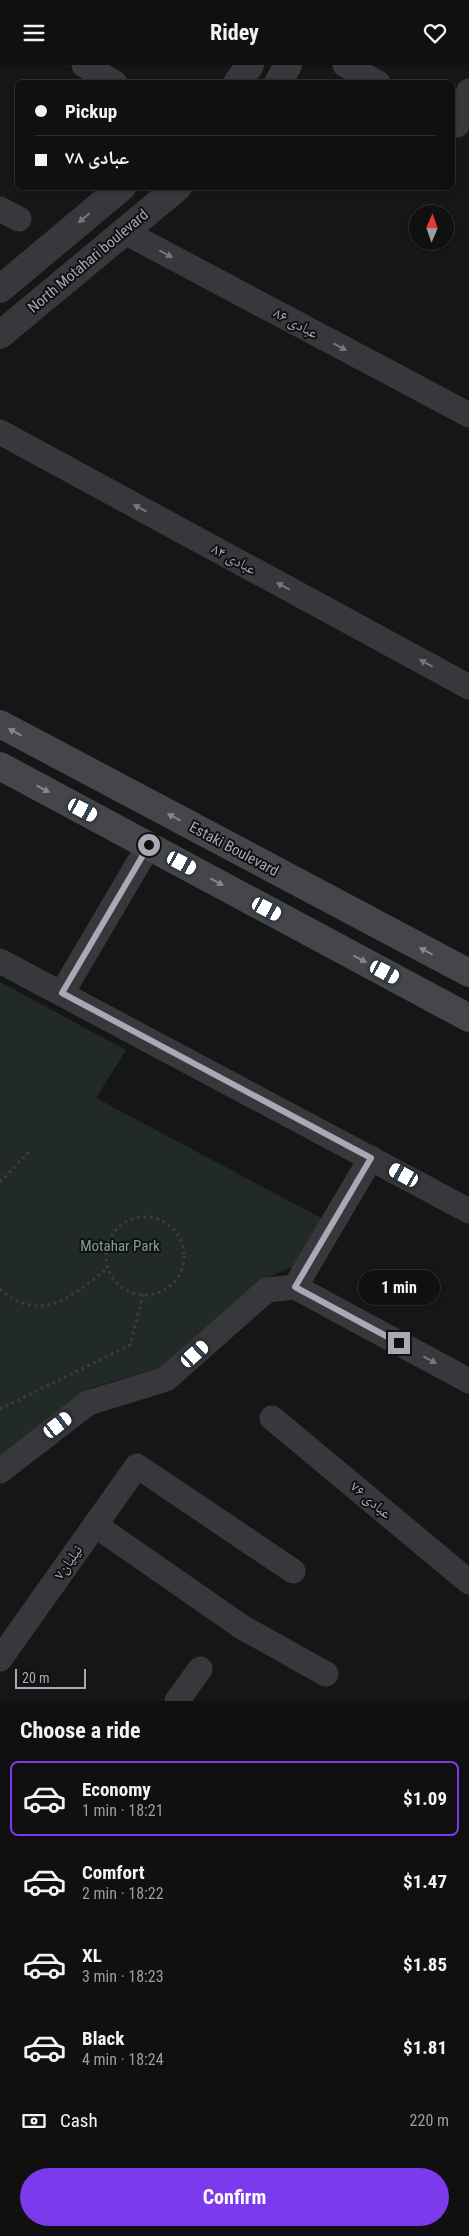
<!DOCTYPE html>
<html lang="en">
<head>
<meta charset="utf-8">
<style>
  body { margin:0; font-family:"Roboto Condensed","Noto Naskh Arabic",sans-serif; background:#19191a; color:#f1f3f6; height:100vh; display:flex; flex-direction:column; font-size:19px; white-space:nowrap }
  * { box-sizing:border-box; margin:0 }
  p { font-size:16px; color:#9c9d9f }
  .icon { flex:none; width:28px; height:28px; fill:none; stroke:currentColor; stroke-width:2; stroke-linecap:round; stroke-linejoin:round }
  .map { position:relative; height:1636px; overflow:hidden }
  .panel { display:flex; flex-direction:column; background:#101011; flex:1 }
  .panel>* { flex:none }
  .banner { position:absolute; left:15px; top:15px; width:440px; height:110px; border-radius:8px; box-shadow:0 1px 4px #0004,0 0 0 1px #303031; display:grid; align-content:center; height:110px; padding:0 20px; background:#101011 }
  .needle { width:32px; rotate:2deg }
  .buttons { position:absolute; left:409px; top:140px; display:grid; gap:10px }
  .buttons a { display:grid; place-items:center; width:45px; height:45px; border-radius:50%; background:#101011; box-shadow:0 1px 4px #0004,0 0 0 1px #303031; font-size:25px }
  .scale { position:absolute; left:15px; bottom:12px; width:71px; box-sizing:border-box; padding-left:5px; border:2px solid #a8a9b7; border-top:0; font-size:14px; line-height:18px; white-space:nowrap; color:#a8a9b7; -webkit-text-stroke:4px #111112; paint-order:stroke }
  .end { position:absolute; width:22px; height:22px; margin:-11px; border:6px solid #a8a9b7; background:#111; box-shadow:0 0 0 2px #111 }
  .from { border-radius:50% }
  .bubble { position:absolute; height:35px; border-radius:18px; background:#101011; box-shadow:0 1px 4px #0004,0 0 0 1px #303031; font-size:16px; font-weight:700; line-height:35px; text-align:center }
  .car { position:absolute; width:15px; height:30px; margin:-15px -8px; border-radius:6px; box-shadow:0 0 4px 1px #0007; background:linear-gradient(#fff 24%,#345 0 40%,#fff 0 76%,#345 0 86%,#fff 0) }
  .banner b { display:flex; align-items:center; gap:18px; height:48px; font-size:19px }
  .banner b+b { border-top:1px solid #303031 }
  .banner i { width:12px; height:12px; background:#f1f3f6 }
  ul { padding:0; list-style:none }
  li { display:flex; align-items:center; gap:15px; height:75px; margin:0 10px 8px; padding:0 10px; border:2px solid transparent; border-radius:8px }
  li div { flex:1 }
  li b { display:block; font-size:19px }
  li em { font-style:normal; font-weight:700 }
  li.active { border-color:#7c3aed }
  li>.icon { width:45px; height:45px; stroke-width:1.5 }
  h2 { padding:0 20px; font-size:22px; line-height:60px }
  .pay { display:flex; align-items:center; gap:12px; height:55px; padding:0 20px; font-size:19px }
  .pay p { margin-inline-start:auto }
  .primary-button { display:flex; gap:10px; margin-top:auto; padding:10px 20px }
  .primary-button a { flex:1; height:58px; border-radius:30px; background:#7c3aed; color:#fff; font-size:20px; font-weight:700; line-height:58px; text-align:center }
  header { display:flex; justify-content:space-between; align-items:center; height:65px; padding:0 20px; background:#101011; font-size:22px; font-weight:700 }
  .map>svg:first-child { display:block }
  .green { fill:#222a26 }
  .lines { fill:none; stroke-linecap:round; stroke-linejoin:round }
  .path { stroke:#3d3d43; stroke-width:3; stroke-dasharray:2.5 4; stroke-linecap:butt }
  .minor { stroke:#38373c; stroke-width:25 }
  .tertiary { stroke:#38373c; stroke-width:28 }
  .secondary { stroke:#45454c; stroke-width:28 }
  .oneway { fill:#767680 }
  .oneway2 { fill:#858692 }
  .route { stroke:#a8a9b7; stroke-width:6 }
  .labels { text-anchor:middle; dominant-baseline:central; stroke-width:4; stroke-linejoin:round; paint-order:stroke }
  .street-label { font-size:15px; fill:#a8a9b7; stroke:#111112 }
  .park-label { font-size:15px; fill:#80a18c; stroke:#111112 }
</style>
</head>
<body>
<header><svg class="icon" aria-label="menu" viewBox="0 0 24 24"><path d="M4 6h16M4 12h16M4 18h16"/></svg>Ridey<svg class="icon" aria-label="heart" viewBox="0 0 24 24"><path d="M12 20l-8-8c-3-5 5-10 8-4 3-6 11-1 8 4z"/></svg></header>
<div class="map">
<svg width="469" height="1636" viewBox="0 0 469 1636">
  <rect width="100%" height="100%" fill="#161617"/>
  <!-- green -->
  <path class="green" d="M0 917 126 985 96 1033 325 1155 299 1199 261 1215 169 1300 91 1323 0 1390Z"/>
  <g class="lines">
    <!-- path -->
    <g class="path">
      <path d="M0 1117 30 1086"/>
      <circle cx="145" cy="1191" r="39"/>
      <path d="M0 1224C41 1260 72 1231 107 1204"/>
      <path d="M0 1344 130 1280 143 1230"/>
    </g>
    <!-- minor -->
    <g class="minor">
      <path d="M84 0 115 18"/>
      <path d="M345 0 378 18"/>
      <path d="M457 60 469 26"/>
      <path d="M0 144 19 154"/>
      <path d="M123 166 469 350"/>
      <path d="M0 367 469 622"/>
      <path d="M0 896 469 1146"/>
      <path d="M62 928 149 780"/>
      <path d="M295 1222 469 1316"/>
      <path d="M272 1353 469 1517"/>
      <path d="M0 1406 88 1338 166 1314 267 1225 295 1222 371 1093"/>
      <path d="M95 1460 242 1562 326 1609"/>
      <path d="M0 1594 137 1401 293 1506"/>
      <path d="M177 1636 200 1604"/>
    </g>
    <!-- tertiary -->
    <g class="tertiary">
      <path d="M237 18 250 0"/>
      <path d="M278 18 288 0"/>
      <path d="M0 224 122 122"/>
      <path d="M0 270 178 122"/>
    </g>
    <!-- secondary -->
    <g class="secondary">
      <path d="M0 659 469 908"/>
      <path d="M0 701 469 953"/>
    </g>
  </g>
  <!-- one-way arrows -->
  <defs><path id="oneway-solid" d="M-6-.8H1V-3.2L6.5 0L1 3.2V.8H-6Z" transform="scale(1.25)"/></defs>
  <g class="oneway">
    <use href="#oneway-solid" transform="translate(84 153) rotate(140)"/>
    <use href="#oneway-solid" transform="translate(166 189) rotate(28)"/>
    <use href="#oneway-solid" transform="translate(340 282) rotate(28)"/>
    <use href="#oneway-solid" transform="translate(140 443) rotate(-152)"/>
    <use href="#oneway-solid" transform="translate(283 521) rotate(-152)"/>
    <use href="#oneway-solid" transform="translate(426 598) rotate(-152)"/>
    <use href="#oneway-solid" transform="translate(430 1295) rotate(28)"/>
  </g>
  <g class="oneway2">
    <use href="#oneway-solid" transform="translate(15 667) rotate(-152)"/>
    <use href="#oneway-solid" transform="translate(43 724) rotate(28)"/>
    <use href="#oneway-solid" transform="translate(174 752) rotate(-152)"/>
    <use href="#oneway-solid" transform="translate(217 817) rotate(28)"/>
    <use href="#oneway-solid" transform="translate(426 886) rotate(-152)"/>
    <use href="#oneway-solid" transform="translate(360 894) rotate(28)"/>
  </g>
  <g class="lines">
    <!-- route -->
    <path class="route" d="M149 780 62 928 371 1093 295 1222 399 1278"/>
  </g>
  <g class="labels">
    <!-- street labels -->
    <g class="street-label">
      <text transform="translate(88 196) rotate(-40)">North Motahari boulevard</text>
      <text transform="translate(296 258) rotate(28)">عبادی ۸۶</text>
      <text transform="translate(234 494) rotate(28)">عبادی ۸۴</text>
      <text transform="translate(234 784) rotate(28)">Estaki Boulevard</text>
      <text transform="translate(371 1435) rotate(40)">عبادی ۷۶</text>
      <text transform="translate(68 1497) rotate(-55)">نیلیان۷</text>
    </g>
    <!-- park labels -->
    <g class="park-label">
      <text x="120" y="1181">Motahar Park</text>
    </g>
  </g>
</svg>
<div class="buttons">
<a><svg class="needle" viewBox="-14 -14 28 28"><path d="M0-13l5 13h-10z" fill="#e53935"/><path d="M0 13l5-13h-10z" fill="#9c9d9f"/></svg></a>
</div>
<div class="scale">20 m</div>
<i class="end from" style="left:149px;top:780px"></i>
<i class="end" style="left:399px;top:1278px"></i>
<div class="bubble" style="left:358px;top:1205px;width:82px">1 min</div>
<i class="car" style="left:83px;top:745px;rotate:118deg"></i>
<i class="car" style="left:182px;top:798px;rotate:118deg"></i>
<i class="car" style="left:267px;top:844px;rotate:118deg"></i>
<i class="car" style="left:385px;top:907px;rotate:118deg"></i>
<i class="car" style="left:404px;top:1110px;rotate:299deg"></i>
<i class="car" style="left:195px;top:1289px;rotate:48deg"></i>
<i class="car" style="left:58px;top:1360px;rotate:52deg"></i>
<div class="banner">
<b><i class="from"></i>Pickup</b>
<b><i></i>عبادی ۷۸</b>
</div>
</div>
<section class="panel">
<h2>Choose a ride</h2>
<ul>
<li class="active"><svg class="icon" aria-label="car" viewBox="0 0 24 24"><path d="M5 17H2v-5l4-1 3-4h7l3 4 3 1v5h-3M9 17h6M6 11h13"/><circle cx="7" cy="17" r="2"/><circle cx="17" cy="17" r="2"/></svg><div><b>Economy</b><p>1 min · 18:21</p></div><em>$1.09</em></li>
<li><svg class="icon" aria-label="car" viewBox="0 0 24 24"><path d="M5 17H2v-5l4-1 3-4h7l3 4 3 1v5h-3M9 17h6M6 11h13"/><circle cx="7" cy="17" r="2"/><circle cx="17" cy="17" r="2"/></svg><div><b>Comfort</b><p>2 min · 18:22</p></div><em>$1.47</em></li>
<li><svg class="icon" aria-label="car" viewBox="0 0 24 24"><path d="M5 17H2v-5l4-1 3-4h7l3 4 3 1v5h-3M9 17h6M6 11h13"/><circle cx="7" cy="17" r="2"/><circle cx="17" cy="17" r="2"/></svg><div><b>XL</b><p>3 min · 18:23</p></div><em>$1.85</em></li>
<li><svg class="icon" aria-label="car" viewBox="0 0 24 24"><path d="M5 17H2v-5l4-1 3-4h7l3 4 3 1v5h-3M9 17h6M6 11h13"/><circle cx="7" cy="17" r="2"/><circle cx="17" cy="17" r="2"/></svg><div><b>Black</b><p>4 min · 18:24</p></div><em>$1.81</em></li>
</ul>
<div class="pay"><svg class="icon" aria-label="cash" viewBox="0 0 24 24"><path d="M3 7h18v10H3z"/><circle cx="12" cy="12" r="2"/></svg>Cash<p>220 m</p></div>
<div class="primary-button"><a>Confirm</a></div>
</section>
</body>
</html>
